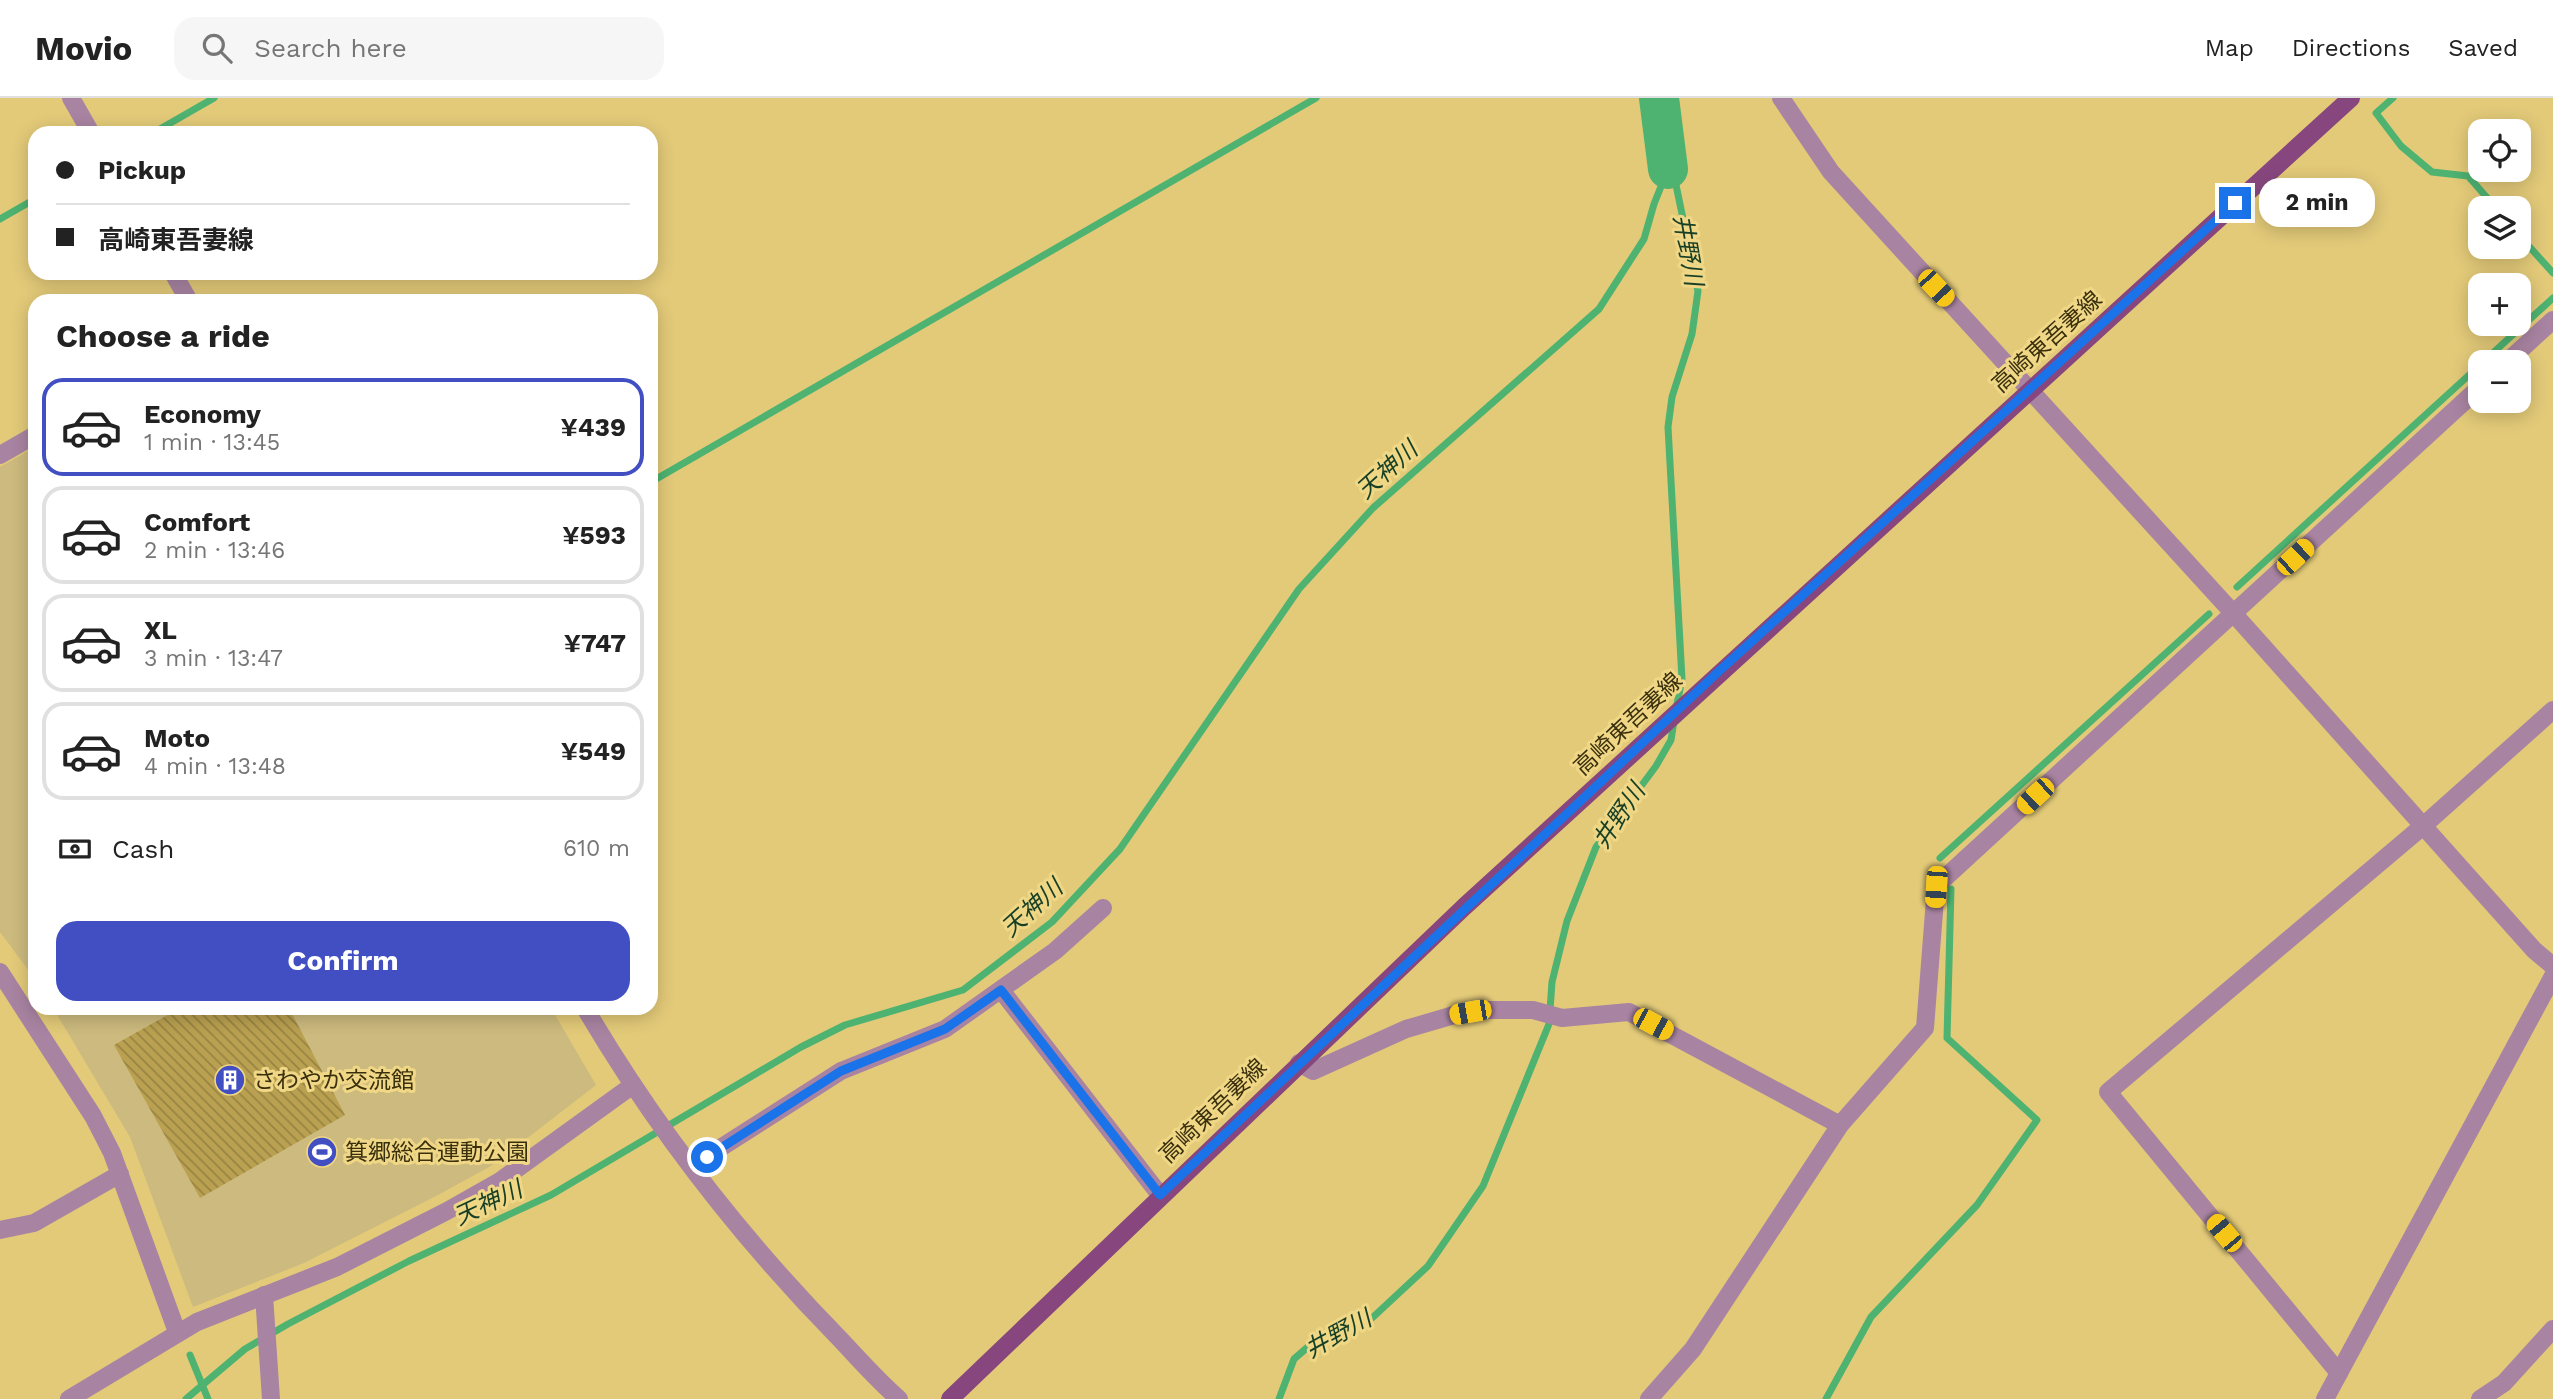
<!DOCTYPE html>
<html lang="en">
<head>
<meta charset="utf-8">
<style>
  body { margin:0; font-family:"Work Sans","Noto Sans JP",sans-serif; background:#f6f6f6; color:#222; height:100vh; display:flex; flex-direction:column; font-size:26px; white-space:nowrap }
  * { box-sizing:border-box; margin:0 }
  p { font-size:23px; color:#767676 }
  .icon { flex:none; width:38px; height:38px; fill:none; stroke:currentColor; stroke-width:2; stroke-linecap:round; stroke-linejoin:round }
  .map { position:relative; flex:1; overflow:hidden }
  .drawer { position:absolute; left:28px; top:196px; width:630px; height:721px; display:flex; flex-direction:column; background:#fff; border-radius:21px; box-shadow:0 4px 18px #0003 }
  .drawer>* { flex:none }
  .banner { position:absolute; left:28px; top:28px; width:630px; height:154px; border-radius:21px; box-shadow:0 4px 18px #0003; display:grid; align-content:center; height:154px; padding:0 28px; background:#fff }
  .buttons { position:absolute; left:2468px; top:21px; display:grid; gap:14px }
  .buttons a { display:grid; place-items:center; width:63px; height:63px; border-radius:14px; background:#fff; box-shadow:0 4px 18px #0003; font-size:35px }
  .end { position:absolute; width:32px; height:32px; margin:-16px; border:9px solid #1a73e8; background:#fff; box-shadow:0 0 0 4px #fff }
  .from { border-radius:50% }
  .bubble { position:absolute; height:49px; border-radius:21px; background:#fff; box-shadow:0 4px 18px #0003; font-size:23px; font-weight:700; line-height:49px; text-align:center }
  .car { position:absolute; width:21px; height:42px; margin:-21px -10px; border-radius:9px; box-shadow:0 0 5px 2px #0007; background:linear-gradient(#f5c518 24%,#345 0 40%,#f5c518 0 76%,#345 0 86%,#f5c518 0) }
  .banner b { display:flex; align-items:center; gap:24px; height:66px; font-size:26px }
  .banner b+b { border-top:2px solid #e0e0e0 }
  .banner i { width:18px; height:18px; background:#222 }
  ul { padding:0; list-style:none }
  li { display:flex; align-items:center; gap:21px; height:98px; margin:0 14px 10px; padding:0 14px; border:4px solid #e0e0e0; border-radius:21px }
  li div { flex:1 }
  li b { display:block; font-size:26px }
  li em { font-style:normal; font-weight:700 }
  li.on { border-color:#414fc3 }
  li>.icon { width:63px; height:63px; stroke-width:1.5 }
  h2 { padding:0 28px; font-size:32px; line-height:84px }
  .pay { display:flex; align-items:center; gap:18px; height:77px; padding:0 28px; font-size:26px }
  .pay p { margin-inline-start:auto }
  .primary-button { display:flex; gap:14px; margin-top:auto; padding:14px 28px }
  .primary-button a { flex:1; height:80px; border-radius:21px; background:#414fc3; color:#fff; font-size:28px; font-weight:700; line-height:80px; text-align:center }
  header { display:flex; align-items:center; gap:42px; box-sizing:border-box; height:98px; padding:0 35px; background:#fff; border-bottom:2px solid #e0e0e0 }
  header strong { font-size:33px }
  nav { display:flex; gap:38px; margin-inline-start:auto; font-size:24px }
  .search { width:490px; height:63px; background:#f6f6f6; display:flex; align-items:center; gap:18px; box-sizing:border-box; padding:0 24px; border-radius:21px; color:#767676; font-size:26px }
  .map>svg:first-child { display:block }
  .pitch { fill:#ccba7e }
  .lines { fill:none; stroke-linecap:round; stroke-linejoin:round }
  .stream { stroke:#4eb271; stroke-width:7 }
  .river { stroke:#4eb271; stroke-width:40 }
  .building { fill:url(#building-back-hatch) }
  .minor { stroke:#a984a2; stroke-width:18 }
  .major { stroke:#87477e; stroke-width:18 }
  .route { stroke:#1a73e8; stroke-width:9 }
  .labels { text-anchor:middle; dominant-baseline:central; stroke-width:6; stroke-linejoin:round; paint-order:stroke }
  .street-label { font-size:23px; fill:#3a300d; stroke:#f0d786 }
  .poi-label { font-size:23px; fill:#3a300d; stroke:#f0d786; text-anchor:start }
  .water-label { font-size:24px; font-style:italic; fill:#163f25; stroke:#f0d786 }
</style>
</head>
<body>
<header>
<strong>Movio</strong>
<div class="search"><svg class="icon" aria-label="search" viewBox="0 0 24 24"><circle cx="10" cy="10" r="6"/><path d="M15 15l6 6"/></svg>Search here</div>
<nav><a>Map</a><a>Directions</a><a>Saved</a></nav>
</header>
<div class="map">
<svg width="2553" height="1301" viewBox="0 0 2553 1301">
  <defs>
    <pattern id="building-back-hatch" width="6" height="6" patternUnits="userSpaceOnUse" patternTransform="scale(1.75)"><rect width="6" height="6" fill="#baa151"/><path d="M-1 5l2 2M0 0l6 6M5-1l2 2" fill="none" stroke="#988442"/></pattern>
  </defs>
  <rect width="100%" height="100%" fill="#e3ca79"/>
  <!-- pitch -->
  <g class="pitch">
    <path d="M35 349V881L0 834V369Z"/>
    <path d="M53 910H551L596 987 491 1068 438 1097 304 1165 193 1209 130 1039Z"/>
  </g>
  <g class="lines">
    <!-- stream -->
    <g class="stream">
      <path d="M2393 0 2376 15 2401 48 2432 74 2468 78 2496 110"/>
      <path d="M153 35 214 0"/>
      <path d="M1668 71 1676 87 1698 193 1692 236 1672 299 1668 329 1682 581 1676 611"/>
      <path d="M0 121 35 101"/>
      <path d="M2518 136 2553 175"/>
      <path d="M2483 264 2553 200"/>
      <path d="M651 384 1316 0"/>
      <path d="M2237 489 2480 267"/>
      <path d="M1940 760 2209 516"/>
      <path d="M190 1257 208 1301"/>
      <path d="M186 1301 245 1251 288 1226 409 1163 551 1097 801 949 845 927 963 892 1052 824 1120 751 1299 491 1373 410 1599 211 1644 141 1654 106 1668 71"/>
      <path d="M1279 1301 1294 1261 1309 1248 1332 1236 1371 1221 1428 1168 1483 1088 1549 926 1552 884 1567 823 1596 749 1656 668 1671 642 1674 623"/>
      <path d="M1826 1301 1871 1219 1977 1107 2037 1022 1947 940 1951 791"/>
    </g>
    <!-- river -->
    <path class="river" d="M1659 0 1668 71"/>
  </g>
  <!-- building -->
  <path class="building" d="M180 910H289L345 1017 200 1100 114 947Z"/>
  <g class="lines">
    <!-- minor -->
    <g class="minor">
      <path d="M71 0 91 35"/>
      <path d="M1781 0 1831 74 2234 516 2534 852 2553 868"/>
      <path d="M173 175 189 203"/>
      <path d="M2507 264 2553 222"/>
      <path d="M0 357 35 337"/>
      <path d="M0 874 93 1018 112 1055 177 1234"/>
      <path d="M1001 892 1160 1097"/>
      <path d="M585 910C655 1029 742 1141 839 1240 858 1260 877 1282 899 1301"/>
      <path d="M1299 965 1313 973 1406 931 1454 917 1485 912H1533L1562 920 1629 914 1840 1027"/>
      <path d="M692 1068 841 973 945 931 1055 853 1103 810"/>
      <path d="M0 1132 34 1125 120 1076"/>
      <path d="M264 1197 271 1301"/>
      <path d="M2339 1275 2108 994 2423 728 2553 612"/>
      <path d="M69 1301 197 1224 337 1169 447 1113 500 1083 633 987"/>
      <path d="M1649 1301 1693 1251 1840 1027 1925 930 1936 788 2480 289"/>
      <path d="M2325 1301 2553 878"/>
      <path d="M2480 1301 2504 1285 2553 1231"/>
    </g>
    <!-- major -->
    <path class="major" d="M950 1301 1464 809 2351 0"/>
  </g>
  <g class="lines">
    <!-- route -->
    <path class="route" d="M707 1059 841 973 945 931 1001 892 1160 1097 1717 575 2235 105"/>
  </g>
  <!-- icons -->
  <defs>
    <g id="building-disc" transform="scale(1.575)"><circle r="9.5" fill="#414fc3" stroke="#f0d786"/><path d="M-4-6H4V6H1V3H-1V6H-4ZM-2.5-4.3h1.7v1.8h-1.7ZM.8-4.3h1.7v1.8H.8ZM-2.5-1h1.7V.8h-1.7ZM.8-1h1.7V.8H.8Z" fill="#fff"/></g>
    <g id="stadium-disc" transform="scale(1.575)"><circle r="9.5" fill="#414fc3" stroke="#f0d786"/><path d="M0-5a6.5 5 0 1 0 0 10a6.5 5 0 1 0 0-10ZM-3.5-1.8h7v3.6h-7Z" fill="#fff"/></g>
  </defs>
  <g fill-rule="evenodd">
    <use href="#building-disc" x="230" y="982"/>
    <use href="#stadium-disc" x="322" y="1054"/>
  </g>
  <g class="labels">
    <!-- street labels -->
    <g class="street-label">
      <text transform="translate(2047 244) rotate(-42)">高崎東吾妻線</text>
      <text transform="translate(1628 626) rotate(-43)">高崎東吾妻線</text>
      <text transform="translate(1213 1013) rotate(-44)">高崎東吾妻線</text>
    </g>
    <!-- poi labels -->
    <g class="poi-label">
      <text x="253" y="982">さわやか交流館</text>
      <text x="345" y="1054">箕郷総合運動公園</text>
    </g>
    <!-- water labels -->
    <g class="water-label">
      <text transform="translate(1688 152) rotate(80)">井野川</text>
      <text transform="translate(1387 372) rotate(-42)">天神川</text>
      <text transform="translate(1619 718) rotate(-56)">井野川</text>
      <text transform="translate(1032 810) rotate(-42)">天神川</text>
      <text transform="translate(488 1105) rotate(-25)">天神川</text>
      <text transform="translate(1338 1236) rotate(-29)">井野川</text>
    </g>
  </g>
</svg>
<div class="buttons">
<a><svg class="icon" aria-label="locate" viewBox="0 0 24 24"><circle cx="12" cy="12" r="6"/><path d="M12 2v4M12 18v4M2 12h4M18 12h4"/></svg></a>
<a><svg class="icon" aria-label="layers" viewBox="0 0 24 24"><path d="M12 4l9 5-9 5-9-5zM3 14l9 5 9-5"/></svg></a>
<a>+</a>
<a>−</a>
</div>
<i class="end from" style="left:707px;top:1059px"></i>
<i class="end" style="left:2235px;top:105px"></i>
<div class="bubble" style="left:2259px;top:80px;width:116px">2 min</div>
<i class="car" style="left:1936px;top:190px;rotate:137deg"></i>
<i class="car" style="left:2295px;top:459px;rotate:47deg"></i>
<i class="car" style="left:2035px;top:698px;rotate:227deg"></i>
<i class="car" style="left:1936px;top:789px;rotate:184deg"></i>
<i class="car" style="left:1470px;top:914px;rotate:260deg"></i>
<i class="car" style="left:1653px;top:926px;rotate:118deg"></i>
<i class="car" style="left:2224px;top:1135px;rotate:320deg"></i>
<div class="banner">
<b><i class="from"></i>Pickup</b>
<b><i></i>高崎東吾妻線</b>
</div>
<section class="drawer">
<h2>Choose a ride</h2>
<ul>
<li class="on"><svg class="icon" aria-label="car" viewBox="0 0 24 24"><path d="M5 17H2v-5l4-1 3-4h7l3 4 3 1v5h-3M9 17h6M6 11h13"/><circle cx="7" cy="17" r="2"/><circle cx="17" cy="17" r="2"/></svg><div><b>Economy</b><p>1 min · 13:45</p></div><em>¥439</em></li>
<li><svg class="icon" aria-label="car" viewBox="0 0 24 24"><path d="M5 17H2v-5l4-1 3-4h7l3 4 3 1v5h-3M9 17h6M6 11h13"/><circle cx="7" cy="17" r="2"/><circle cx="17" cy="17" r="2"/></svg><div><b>Comfort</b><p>2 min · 13:46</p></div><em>¥593</em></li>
<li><svg class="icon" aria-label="car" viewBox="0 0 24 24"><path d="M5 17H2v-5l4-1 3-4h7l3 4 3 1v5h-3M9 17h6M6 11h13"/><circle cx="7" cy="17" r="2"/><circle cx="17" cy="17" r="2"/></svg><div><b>XL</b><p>3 min · 13:47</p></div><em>¥747</em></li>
<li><svg class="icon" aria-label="car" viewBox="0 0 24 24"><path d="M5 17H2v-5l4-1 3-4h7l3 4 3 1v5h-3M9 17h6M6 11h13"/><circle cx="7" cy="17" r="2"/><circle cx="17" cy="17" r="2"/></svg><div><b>Moto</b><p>4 min · 13:48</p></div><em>¥549</em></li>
</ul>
<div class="pay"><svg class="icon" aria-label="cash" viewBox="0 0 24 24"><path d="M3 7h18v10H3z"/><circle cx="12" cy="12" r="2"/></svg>Cash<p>610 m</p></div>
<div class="primary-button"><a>Confirm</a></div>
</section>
</div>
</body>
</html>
